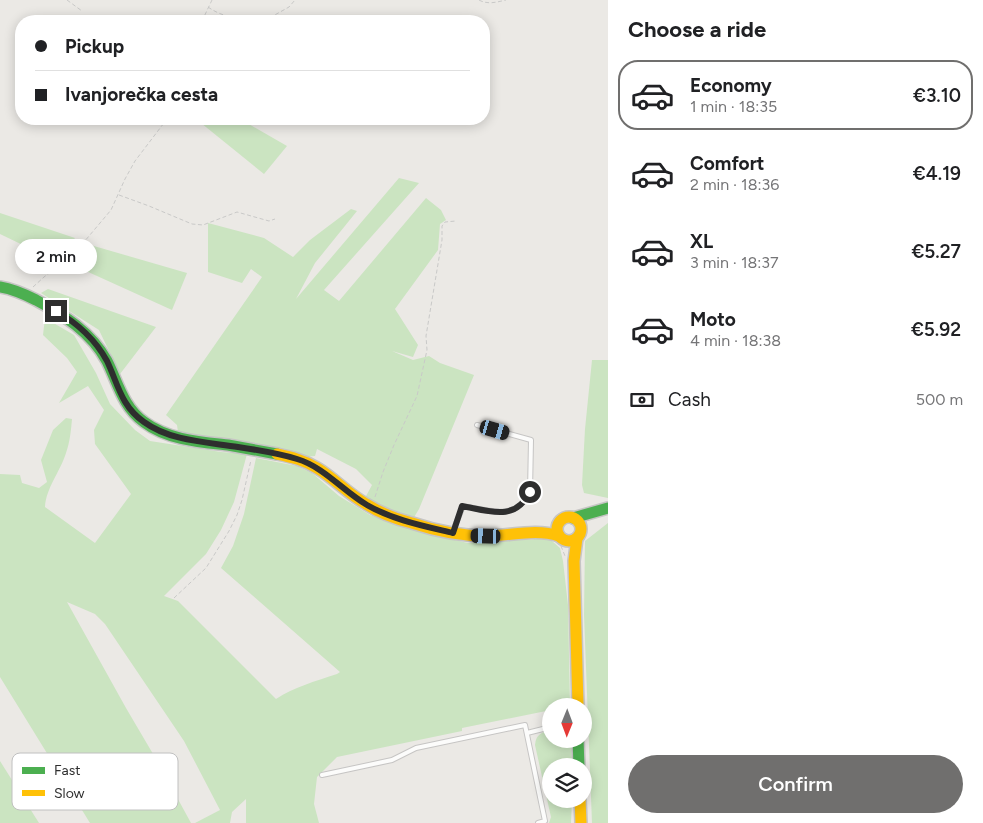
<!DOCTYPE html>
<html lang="en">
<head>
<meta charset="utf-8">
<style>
  body { margin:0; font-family:Figtree,sans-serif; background:#f2f2f2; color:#202124; height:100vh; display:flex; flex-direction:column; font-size:19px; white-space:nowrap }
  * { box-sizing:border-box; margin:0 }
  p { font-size:16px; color:#757577 }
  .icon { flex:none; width:28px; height:28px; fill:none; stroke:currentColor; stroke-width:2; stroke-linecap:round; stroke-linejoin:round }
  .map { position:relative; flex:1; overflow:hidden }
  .side { display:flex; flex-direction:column; background:#fff; width:375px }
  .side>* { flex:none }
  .top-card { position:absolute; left:15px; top:15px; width:475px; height:110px; border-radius:20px; box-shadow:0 2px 12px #0003; display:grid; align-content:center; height:110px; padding:0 20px; background:#fff }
  .needle { width:32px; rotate:181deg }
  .buttons { position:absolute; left:542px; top:698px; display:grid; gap:10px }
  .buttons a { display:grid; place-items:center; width:50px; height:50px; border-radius:50%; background:#fff; box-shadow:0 2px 12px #0003; font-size:25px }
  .end { position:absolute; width:22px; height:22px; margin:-11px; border:6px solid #2e2e2e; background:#fff; box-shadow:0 0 0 2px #fff }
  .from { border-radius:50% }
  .bubble { position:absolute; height:35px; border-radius:18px; background:#fff; box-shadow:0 2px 12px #0003; font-size:16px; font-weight:600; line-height:35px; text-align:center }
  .car { position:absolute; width:15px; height:30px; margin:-15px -8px; border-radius:6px; box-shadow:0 0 4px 1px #0007; background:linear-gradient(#222 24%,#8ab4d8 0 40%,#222 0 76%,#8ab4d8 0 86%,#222 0) }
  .top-card b { display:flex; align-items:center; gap:18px; height:48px; font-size:19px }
  .top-card b+b { border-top:1px solid #e0e0e0 }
  .top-card i { width:12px; height:12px; background:#202124 }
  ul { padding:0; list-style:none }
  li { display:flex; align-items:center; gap:15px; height:70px; margin:0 10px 8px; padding:0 10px; border:2px solid transparent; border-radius:20px }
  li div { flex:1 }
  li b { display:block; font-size:19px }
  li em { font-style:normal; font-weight:600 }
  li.on { border-color:#706f6e }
  li>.icon { width:45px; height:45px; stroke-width:1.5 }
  h2 { padding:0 20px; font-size:22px; line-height:60px }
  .pay { display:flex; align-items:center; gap:12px; height:55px; padding:0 20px; font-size:19px }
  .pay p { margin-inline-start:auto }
  .button { display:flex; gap:10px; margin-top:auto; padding:10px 20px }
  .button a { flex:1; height:58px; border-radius:30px; background:#706f6e; color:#fff; font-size:20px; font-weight:600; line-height:58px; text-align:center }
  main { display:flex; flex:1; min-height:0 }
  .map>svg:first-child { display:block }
  .green { fill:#cbe4c1 }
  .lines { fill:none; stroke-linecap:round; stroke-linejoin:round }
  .lane-casing { stroke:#c6c5c4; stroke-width:6 }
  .fast-casing { stroke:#c6c5c4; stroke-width:14 }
  .slow-casing { stroke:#c6c5c4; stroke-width:14 }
  .path { stroke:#c9c9c8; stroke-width:1; stroke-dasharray:4 2.5; stroke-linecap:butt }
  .lane { stroke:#fcfcfb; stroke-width:4 }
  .fast { stroke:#4caf50; stroke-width:11 }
  .slow { stroke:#ffc107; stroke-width:11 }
  .route { stroke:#2e2e2e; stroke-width:6 }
  .key { fill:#fff; stroke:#c0c0c0; stroke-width:1 }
  .key-label { font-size:14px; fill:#2e2e2e }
</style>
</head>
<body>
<main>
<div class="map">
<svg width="608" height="823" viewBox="0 0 608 823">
  <rect width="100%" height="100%" fill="#ebe9e5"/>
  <!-- green -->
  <g class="green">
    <path d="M196 119H240L287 146 264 174Z"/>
    <path d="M399 178 419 183 324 290 339 301 426 198 441 210 446 220 440 224 438 250 395 309 418 345 413 357 392 351 413 360 429 356 440 363 474 375 419 509 413 519 398 515 365 498 372 485 356 469 317 449 315 456 304 457 252 446 178 432 177 425 166 415 262 277 251 269 242 283 208 272V223L264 238 293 257 310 240 351 209 357 211 315 263 296 299Z"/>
    <path d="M0 213 75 238 56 261 0 234Z"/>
    <path d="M87 244 187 273 172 310 75 266Z"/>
    <path d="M48 289 156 327 120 374 99 330 41 293Z"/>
    <path d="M45 318 74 335 96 373 110 404 135 430 150 441 221 452 247 454 234 502 221 530 206 554 164 596 178 601 276 699C294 687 316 681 337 674L340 672 221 568 233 546 244 514 256 458 297 466 312 473 339 496 370 515 386 521 437 536 468 543 518 539 531 540 541 537 552 541 560 548 563 561 568 605 570 706H551V710L462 728V731L337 757 317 777 314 804 319 823H246V799L232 812 230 823H195L220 810 184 741 105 624 95 614 67 602 126 708 156 759 191 823H90L0 677V474L20 475 22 483 39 488 47 482 41 460 53 430 66 418 72 419C71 430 70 442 66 453 60 472 46 488 45 507L95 543 131 494 95 444 94 430 104 410 88 386 59 403 77 372 67 358 43 335Z"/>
    <path d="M592 360H608V498L584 493 582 485 585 429Z"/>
    <path d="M608 523V823H592L584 615 585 541Z"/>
    <path d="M551 730V739H571L572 766H551V799H572L571 823H549L551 817 535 745C536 734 542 732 551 730Z"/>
    <path d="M0 761 39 823H0Z"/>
  </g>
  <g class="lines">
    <!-- lane casing -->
    <g class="lane-casing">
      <g id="lane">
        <path d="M453 531 463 506C489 510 515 522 530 492L531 440 477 425"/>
        <path d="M527 733 551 727"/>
        <path d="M322 775 392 760 416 748 525 725 545 821 538 823"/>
      </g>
    </g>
    <!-- fast casing -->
    <g class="fast-casing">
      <g id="fast">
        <path d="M0 287C13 289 24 294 36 300 64 315 91 332 107 361 118 383 123 407 144 422 168 440 200 442 228 445 244 448 261 451 277 454"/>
        <path d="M573 518 608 508"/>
        <path d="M578 739 579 766"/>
      </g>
    </g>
    <!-- slow casing -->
    <g class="slow-casing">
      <g id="slow">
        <path d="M277 454C291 457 304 460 317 468 334 478 348 494 366 504 380 513 396 519 412 523 436 531 461 536 487 536 510 536 536 528 559 536"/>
        <circle cx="569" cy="529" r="12"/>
        <path d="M577 538 574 561 578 706"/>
        <path d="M580 799 581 823"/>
      </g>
    </g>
    <!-- path -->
    <g class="path">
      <path d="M67 0 82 11"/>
      <path d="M479 0C488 5 497 2 506 0"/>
      <path d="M208 7C222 17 238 19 255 21"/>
      <path d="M202 21 212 0"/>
      <path d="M264 21 289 7 295 0"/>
      <path d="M119 195 149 206 192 224 203 225 237 212 269 221 275 219"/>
      <path d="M33 287 44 277 73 255 111 210 125 179 135 161 167 119"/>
      <path d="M375 497 383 472 394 445 417 396 427 350 426 336 442 240V226L445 222 456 221"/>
      <path d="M561 546 565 556"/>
      <path d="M174 598 206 568 229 531 237 515 242 500 251 460"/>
    </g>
    <!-- lane -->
    <use href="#lane" class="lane"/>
    <!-- fast -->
    <use href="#fast" class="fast"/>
    <!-- slow -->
    <use href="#slow" class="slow"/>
  </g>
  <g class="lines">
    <!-- route -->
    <path class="route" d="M56 311C77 323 95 339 107 361 118 384 121 406 144 422 170 441 206 442 238 447 258 450 278 453 297 459 324 467 343 491 367 505 393 520 424 526 453 533L462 506C489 511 515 522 530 492"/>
  </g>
  <!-- legend -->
  <rect x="12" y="753" width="166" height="57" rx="8" class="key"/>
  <rect x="22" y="767" width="23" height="7" fill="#4caf50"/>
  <rect x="22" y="790" width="23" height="6" fill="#ffc107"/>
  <g class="key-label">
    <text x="54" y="775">Fast</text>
    <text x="54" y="798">Slow</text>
  </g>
</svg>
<div class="buttons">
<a><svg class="needle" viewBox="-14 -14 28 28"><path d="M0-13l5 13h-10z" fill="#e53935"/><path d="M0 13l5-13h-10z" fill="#757577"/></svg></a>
<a><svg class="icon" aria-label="layers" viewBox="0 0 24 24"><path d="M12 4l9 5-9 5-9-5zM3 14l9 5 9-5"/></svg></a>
</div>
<i class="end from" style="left:530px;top:492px"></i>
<i class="end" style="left:56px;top:311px"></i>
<div class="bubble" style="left:15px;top:239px;width:82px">2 min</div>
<i class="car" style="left:495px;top:430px;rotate:106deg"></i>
<i class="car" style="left:486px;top:536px;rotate:272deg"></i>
<div class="top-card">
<b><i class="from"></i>Pickup</b>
<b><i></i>Ivanjorečka cesta</b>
</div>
</div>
<section class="side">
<h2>Choose a ride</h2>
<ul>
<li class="on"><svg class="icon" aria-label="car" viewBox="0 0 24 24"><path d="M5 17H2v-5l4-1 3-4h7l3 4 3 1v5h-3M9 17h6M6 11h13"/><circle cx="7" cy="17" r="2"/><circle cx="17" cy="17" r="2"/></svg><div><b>Economy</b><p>1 min · 18:35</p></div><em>€3.10</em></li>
<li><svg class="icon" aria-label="car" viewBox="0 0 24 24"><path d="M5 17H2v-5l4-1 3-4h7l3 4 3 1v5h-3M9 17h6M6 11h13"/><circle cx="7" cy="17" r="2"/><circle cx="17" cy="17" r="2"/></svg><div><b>Comfort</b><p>2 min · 18:36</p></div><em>€4.19</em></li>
<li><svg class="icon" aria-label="car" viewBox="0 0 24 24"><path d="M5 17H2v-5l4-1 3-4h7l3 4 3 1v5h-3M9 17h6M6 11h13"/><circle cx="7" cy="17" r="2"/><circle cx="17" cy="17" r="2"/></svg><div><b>XL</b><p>3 min · 18:37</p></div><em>€5.27</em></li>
<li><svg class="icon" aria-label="car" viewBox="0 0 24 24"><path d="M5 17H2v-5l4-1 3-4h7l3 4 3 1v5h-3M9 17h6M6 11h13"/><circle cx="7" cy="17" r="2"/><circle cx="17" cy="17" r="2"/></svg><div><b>Moto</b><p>4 min · 18:38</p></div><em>€5.92</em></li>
</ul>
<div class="pay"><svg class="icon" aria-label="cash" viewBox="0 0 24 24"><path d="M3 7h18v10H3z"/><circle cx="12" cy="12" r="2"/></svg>Cash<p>500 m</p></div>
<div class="button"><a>Confirm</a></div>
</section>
</main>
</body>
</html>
